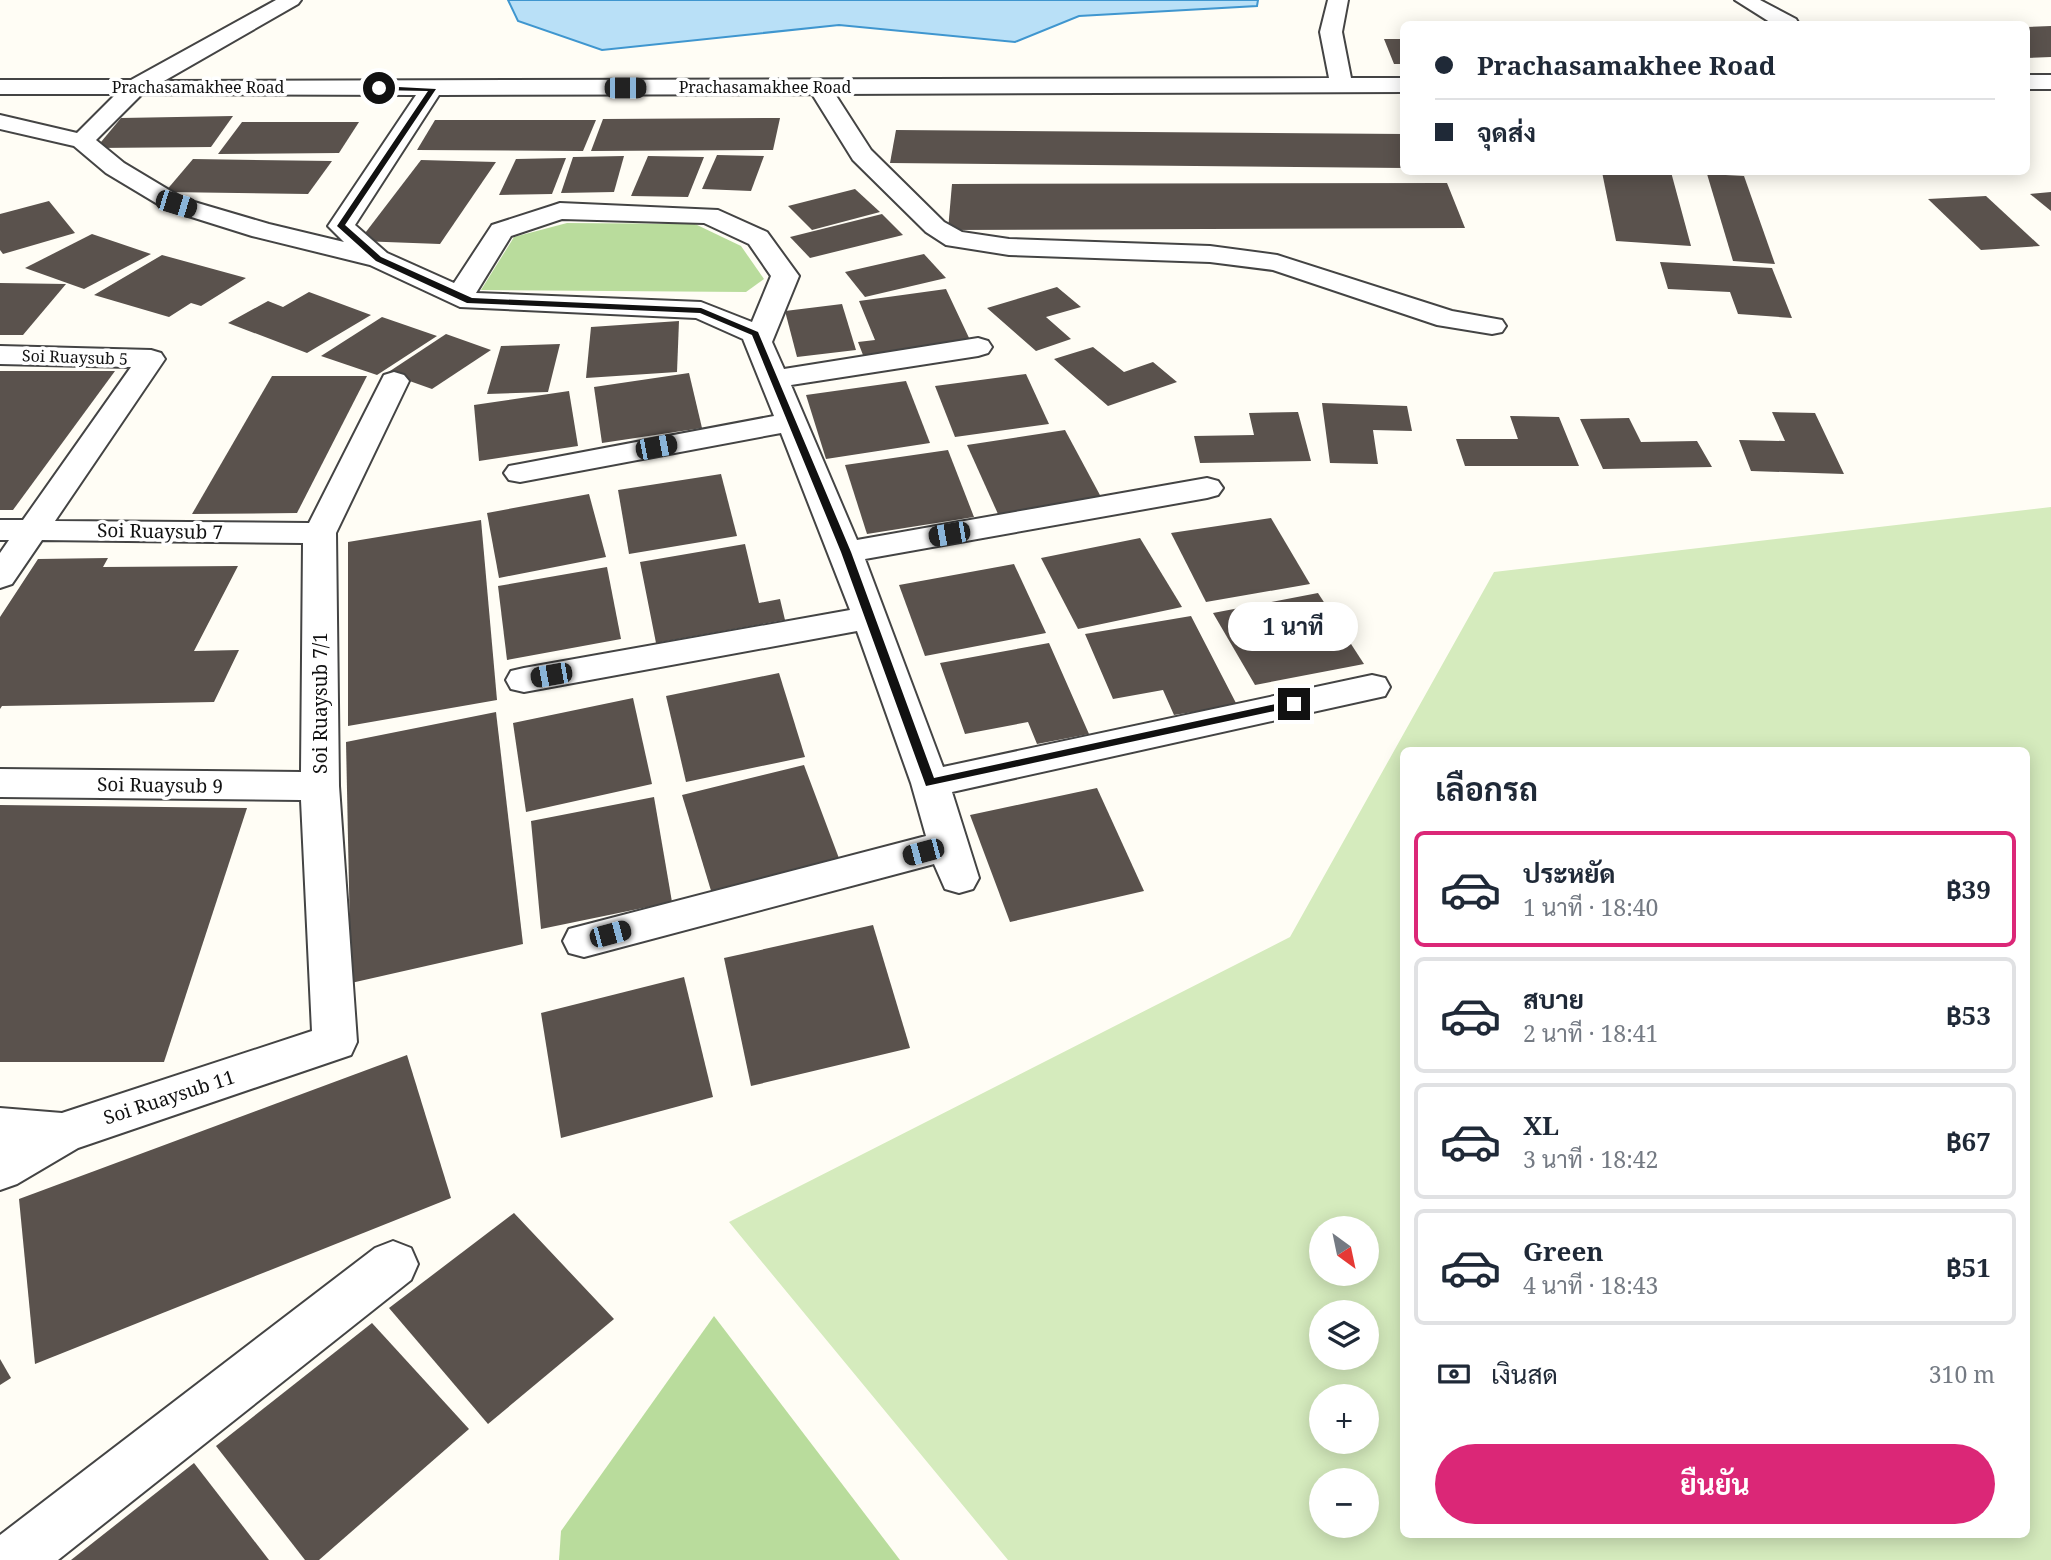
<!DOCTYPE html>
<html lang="th">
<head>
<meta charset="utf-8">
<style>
  body { margin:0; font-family:"Noto Serif",Sarabun,serif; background:#f2f2f3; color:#1f2937; height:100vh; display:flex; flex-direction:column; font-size:26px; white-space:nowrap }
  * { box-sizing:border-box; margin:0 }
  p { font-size:23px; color:#747a83 }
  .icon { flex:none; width:38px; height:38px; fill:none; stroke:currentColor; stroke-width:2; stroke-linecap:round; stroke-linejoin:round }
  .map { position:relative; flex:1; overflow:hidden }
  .details { position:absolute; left:1400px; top:747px; width:630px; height:791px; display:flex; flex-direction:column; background:#fff; border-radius:10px; box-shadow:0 4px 18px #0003 }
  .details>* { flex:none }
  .banner { position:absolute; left:1400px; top:21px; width:630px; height:154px; border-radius:10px; box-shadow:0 4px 18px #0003; display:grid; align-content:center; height:154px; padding:0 35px; background:#fff }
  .needle { width:46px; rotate:147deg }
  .tools { position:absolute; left:1309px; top:1216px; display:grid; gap:14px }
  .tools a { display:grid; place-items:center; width:70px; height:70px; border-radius:50%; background:#fff; box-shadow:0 4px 18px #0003; font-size:35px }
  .end { position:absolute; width:32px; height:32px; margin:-16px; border:9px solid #111; background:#fff; box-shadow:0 0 0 4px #fff }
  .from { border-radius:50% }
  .bubble { position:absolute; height:49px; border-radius:24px; background:#fff; box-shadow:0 4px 18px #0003; font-size:23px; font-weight:700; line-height:49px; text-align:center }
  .car { position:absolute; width:21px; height:42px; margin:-21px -10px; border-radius:9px; box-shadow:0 0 5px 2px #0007; background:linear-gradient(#222 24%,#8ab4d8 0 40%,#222 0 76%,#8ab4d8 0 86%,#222 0) }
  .banner b { display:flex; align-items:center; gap:24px; height:66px; font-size:26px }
  .banner b+b { border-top:2px solid #e0e1e3 }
  .banner i { width:18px; height:18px; background:#1f2937 }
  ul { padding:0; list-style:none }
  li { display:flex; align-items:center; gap:21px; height:116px; margin:0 14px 10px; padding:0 21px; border:4px solid #e0e1e3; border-radius:10px }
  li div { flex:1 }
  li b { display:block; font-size:26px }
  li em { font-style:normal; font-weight:700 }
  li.active { border-color:#db2777 }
  li>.icon { width:63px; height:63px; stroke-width:1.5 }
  h2 { padding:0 35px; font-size:32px; line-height:84px }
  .pay { display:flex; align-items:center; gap:18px; height:77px; padding:0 35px; font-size:26px }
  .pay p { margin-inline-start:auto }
  .button { display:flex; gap:14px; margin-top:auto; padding:14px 35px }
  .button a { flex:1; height:80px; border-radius:42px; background:#db2777; color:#fff; font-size:28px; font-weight:700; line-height:80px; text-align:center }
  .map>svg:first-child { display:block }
  .green { fill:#d5ebbd; fill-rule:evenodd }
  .forest { fill:#b9dc9c }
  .water { fill:#b9e0f7; stroke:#3f96cf; stroke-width:2 }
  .building { fill:#5a524d }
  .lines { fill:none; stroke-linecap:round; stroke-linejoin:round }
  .minor-casing { stroke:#444; stroke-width:4 }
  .minor { fill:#fff; fill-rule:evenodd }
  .route { fill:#111 }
  .labels { text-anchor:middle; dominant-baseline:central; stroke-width:7; stroke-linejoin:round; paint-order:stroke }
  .far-street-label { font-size:16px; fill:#111; stroke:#fff }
  .street-label { font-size:19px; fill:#111; stroke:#fff }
</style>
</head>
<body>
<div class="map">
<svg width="2051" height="1560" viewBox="0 0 2051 1560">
  <rect width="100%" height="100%" fill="#fffdf5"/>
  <!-- green -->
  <path class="green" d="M2051 507V1560H1008L729 1222 1290 937 1494 572ZM1404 751H2026V1535H1404ZM1321 1228H1367V1274H1321ZM1321 1312H1367V1358H1321ZM1321 1396H1367V1442H1321ZM1321 1480H1367V1526H1321Z"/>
  <!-- forest -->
  <g class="forest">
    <path d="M567 223 695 224 741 246 764 279 746 292 481 290 514 237Z"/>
    <path d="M714 1316 900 1560H559L561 1531Z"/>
  </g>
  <!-- water -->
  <path class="water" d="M508 0H1258L1257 6 1079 16 1015 42 839 25 602 50 518 21Z"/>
  <!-- building -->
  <g class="building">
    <path d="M2051 26V57L2026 58V27Z"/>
    <path d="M1384 39H1404V64H1394Z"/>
    <path d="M233 116 211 147 96 148 121 118Z"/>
    <path d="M780 118 773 150 591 151 603 119Z"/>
    <path d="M435 120H596L583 151 417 150Z"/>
    <path d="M242 122H359L339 153 218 154Z"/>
    <path d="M896 130 1404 134V168L890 163Z"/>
    <path d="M717 155 764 156 751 191 702 189Z"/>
    <path d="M624 156 614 192 561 193 573 157Z"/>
    <path d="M648 156 704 157 688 197 631 196Z"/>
    <path d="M566 158 552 194 499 195 516 159Z"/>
    <path d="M193 159 332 161 308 194 165 192Z"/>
    <path d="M421 160 496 162 440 244 359 241Z"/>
    <path d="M1602 172H1671L1691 246 1616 241Z"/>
    <path d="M1707 174 1744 176 1775 264 1733 261Z"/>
    <path d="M1447 183 1465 228 948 230 952 184Z"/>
    <path d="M855 189 880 212 812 230 788 206Z"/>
    <path d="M2051 192V211L2030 194Z"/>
    <path d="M1986 196 2040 246 1981 250 1928 199Z"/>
    <path d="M49 201 75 233 3 254 0 250V214Z"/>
    <path d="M882 214 903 235 810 258 790 237Z"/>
    <path d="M92 234 151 254 84 289 25 268Z"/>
    <path d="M924 254 946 278 865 297 845 272Z"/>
    <path d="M162 255 246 278 201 306 191 303 169 317 94 295Z"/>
    <path d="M1660 262 1772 268 1792 318 1738 314 1730 292 1668 289Z"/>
    <path d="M0 283 66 284 23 335H0Z"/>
    <path d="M1057 287 1081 307 1046 317 1071 339 1036 351 987 308Z"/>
    <path d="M946 289 970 340 863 355 858 342 875 340 859 301Z"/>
    <path d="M309 292 371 315 307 353 228 323 268 301 283 307Z"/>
    <path d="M842 304 856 350 797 357 785 311Z"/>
    <path d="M382 317 437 336 377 375 321 356Z"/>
    <path d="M679 321 677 372 586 378 591 327Z"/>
    <path d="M446 334 491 350 432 389 387 373Z"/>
    <path d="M560 344 548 392 487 394 501 346Z"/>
    <path d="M1093 347 1124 372 1153 362 1177 382 1108 406 1054 359Z"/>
    <path d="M0 371H115L13 510H0Z"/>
    <path d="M689 373 702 428 602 443 594 387Z"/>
    <path d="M1026 374 1049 424 955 437 935 386Z"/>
    <path d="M272 376H367L297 513 192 514Z"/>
    <path d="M906 381 930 443 826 459 806 395Z"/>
    <path d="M569 391 578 446 479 461 474 405Z"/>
    <path d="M1322 403 1407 406 1412 431 1373 430 1378 464 1330 463Z"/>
    <path d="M1298 412 1311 461 1200 463 1194 436 1254 435 1249 413Z"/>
    <path d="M1772 412 1815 413 1844 474 1751 471 1739 440 1785 441Z"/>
    <path d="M1510 416 1559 417 1579 466H1465L1456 439H1518Z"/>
    <path d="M1629 418 1641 442 1697 441 1712 467 1603 469 1580 419Z"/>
    <path d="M1065 430 1101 497 998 514 967 445Z"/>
    <path d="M948 450 974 517 867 534 845 465Z"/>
    <path d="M721 474 737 536 629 554 618 490Z"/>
    <path d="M589 494 606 557 499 578 487 513Z"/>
    <path d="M1271 518 1310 584 1206 602 1171 533Z"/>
    <path d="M481 520 497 700 348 726V542Z"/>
    <path d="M1140 538 1182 607 1078 629 1041 558Z"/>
    <path d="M745 544 759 603 780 599 785 620 656 643 640 562Z"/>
    <path d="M108 558 103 567 238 566 194 651 239 650 214 702 2 706 0 709V617L38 559Z"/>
    <path d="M1014 564 1046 633 925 656 899 585Z"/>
    <path d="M607 567 621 639 507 660 498 586Z"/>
    <path d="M1318 593 1364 664 1255 685 1213 613Z"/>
    <path d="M1191 616 1237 705 1174 715 1163 690 1113 699 1085 634Z"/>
    <path d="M1049 643 1089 734 1037 744 1028 722 965 734 940 663Z"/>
    <path d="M779 673 805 757 686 782 666 696Z"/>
    <path d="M633 698 652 784 526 812 513 723Z"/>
    <path d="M496 712 523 944 351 983 346 742Z"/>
    <path d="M804 765 840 861 712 894 682 795Z"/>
    <path d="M1097 788 1144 891 1010 922 970 815Z"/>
    <path d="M654 797 672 902 541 929 531 821Z"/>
    <path d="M0 805 247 808 164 1062H0Z"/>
    <path d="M873 925 910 1048 751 1086 724 958Z"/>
    <path d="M684 977 713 1097 561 1138 541 1013Z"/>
    <path d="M407 1055 451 1198 35 1364 19 1199Z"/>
    <path d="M514 1213 614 1319 488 1424 389 1308Z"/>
    <path d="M372 1323 469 1429 319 1560H305L216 1446Z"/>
    <path d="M0 1359 11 1378 0 1385Z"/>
    <path d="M194 1463 269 1560H71Z"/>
  </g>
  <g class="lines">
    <!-- minor casing -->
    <g class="minor-casing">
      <g id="minor">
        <path d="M276 0H301L298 4 164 81 1329 78 1320 32 1328 0H1348L1342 32 1351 78H1404V92L835 94 871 150 944 222 962 232 1009 239 1210 246 1277 255 1452 311 1502 320 1506 326 1502 332 1492 334 1437 325 1273 270 1210 262 1009 255 946 245 926 232 853 160 812 94 439 95 355 225 387 253 454 283 492 225 551 206 560 203 718 210 767 232 799 276 772 342 784 369 978 338 988 341 992 347 988 353 978 356 791 385 857 540 1207 478 1218 481 1223 488 1218 495 1207 498 865 559 943 767 1372 675 1385 678 1390 687 1385 696 952 792 979 878 973 889 959 893 945 889 934 864 584 957 569 953 563 941 569 929 926 836 911 783 857 631 524 692 511 689 506 680 511 671 524 668 850 610 781 433 520 482 509 480 504 473 509 466 520 464 774 416 743 339 696 318 460 307 370 265 252 236 166 209 106 173 74 146 0 129V115L77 133 116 94H0V80H131ZM142 94 416 95 328 226 344 242 269 224 184 199 124 163 96 140ZM562 219 704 223 749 244 771 276 752 322 701 302 476 293 511 236Z"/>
        <path d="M1735 0H1760L1796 19 1799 24H1773Z"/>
        <rect x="2026" y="75" width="25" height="14"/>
        <path d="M0 346 151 350 161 353 165 359 55 521 309 523 384 375 394 372 404 375 409 381 336 533 339 786 357 1042 351 1055 78 1148 17 1184 0 1190V1108L62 1113 312 1031 301 800 0 797V769L301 772 303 543 42 540 12 584 0 588V553L9 540H0V520H23L131 367 0 364Z"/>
        <path d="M393 1241 411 1248 418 1264 411 1280 58 1560H0V1535L375 1248Z"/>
      </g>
    </g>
    <!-- minor -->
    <use href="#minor" class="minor"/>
  </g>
  <!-- route -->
  <path class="route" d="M379 86 436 89 345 225 381 257 472 298 701 308 758 332 851 552 934 778 1294 700 1298 701V706L926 786 841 552 752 335 700 313 467 303 376 261 337 226 428 91 376 90Z"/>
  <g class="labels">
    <!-- far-street labels -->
    <g class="far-street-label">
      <text x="198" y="87">Prachasamakhee Road</text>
      <text x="765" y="87">Prachasamakhee Road</text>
      <text transform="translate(75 357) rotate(2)">Soi Ruaysub 5</text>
    </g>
    <!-- street labels -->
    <g class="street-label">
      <text transform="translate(160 531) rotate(1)">Soi Ruaysub 7</text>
      <text transform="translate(320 703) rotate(-90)">Soi Ruaysub 7/1</text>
      <text transform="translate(160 785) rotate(1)">Soi Ruaysub 9</text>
      <text transform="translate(169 1097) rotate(-18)">Soi Ruaysub 11</text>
    </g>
  </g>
</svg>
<div class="tools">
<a><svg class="needle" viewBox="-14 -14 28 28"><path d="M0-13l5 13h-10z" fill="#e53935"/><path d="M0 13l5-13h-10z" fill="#747a83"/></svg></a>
<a><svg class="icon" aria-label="layers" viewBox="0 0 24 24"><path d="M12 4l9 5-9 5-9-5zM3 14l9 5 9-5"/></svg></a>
<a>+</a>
<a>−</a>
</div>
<i class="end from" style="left:379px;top:88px"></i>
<i class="end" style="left:1294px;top:704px"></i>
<div class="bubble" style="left:1228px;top:602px;width:130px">1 นาที</div>
<i class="car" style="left:625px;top:88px;rotate:90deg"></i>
<i class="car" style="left:176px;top:204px;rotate:107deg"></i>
<i class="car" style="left:656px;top:447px;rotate:79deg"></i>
<i class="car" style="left:949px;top:534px;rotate:260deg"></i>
<i class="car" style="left:551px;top:675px;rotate:260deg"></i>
<i class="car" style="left:923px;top:852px;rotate:255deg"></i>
<i class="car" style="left:610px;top:934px;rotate:75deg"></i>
<div class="banner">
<b><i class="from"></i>Prachasamakhee Road</b>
<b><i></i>จุดส่ง</b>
</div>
<section class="details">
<h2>เลือกรถ</h2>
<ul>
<li class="active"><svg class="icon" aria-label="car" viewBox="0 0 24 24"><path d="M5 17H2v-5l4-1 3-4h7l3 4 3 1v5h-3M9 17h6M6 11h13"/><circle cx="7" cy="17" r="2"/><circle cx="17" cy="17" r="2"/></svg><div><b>ประหยัด</b><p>1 นาที · 18:40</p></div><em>฿39</em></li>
<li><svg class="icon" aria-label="car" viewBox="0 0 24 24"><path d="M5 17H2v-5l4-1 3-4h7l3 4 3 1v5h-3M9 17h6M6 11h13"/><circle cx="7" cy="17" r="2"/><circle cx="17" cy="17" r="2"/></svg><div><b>สบาย</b><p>2 นาที · 18:41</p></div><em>฿53</em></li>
<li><svg class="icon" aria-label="car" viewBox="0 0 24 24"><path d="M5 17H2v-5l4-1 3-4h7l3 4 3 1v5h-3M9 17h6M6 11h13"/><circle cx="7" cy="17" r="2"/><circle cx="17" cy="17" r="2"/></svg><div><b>XL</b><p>3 นาที · 18:42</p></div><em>฿67</em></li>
<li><svg class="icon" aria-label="car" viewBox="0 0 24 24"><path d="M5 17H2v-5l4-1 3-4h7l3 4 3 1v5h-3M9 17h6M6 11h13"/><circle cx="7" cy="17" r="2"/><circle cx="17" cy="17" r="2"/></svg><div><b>Green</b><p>4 นาที · 18:43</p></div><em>฿51</em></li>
</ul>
<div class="pay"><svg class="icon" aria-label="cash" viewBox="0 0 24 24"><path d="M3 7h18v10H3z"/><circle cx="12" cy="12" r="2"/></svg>เงินสด<p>310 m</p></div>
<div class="button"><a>ยืนยัน</a></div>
</section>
</div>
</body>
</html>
